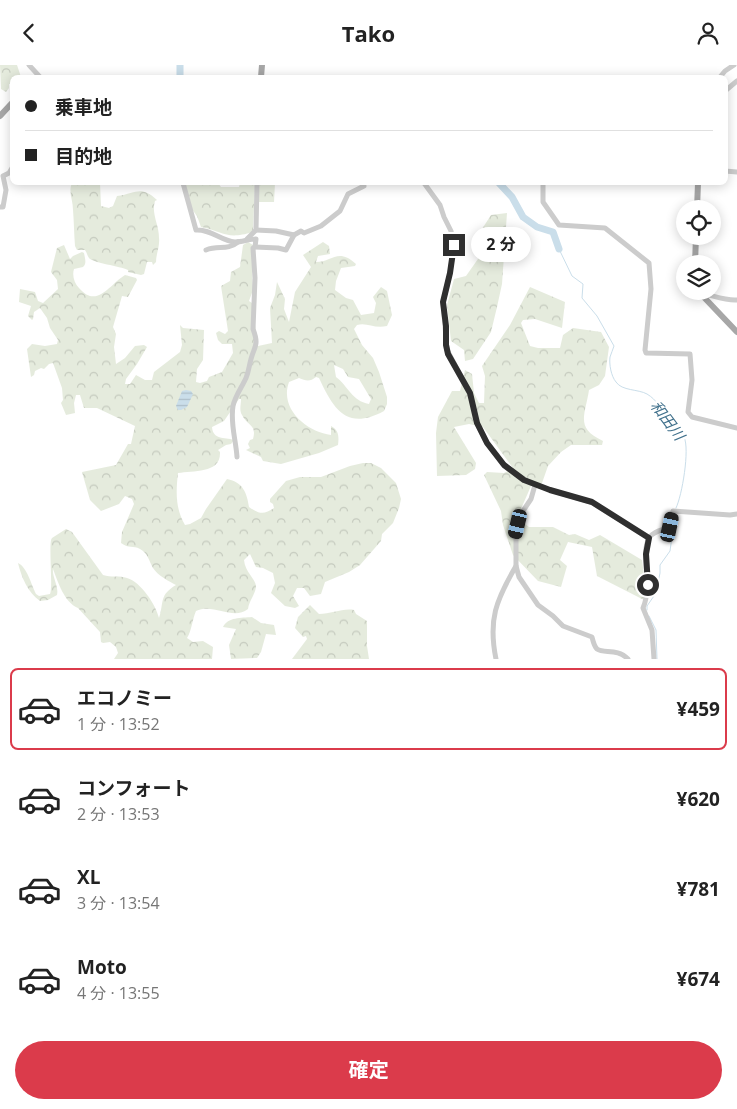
<!DOCTYPE html>
<html lang="ja">
<head>
<meta charset="utf-8">
<style>
  body { margin:0; font-family:"Open Sans","Noto Sans JP",sans-serif; background:#f6f6f6; color:#222; height:100vh; display:flex; flex-direction:column; font-size:19px; white-space:nowrap }
  * { box-sizing:border-box; margin:0 }
  p { font-size:16px; color:#767676 }
  .icon { flex:none; width:28px; height:28px; fill:none; stroke:currentColor; stroke-width:2; stroke-linecap:round; stroke-linejoin:round }
  .map { position:relative; height:594px; overflow:hidden }
  .side { display:flex; flex-direction:column; background:#fff; flex:1 }
  .side>* { flex:none }
  .guide { position:absolute; left:10px; top:10px; width:718px; height:110px; border-radius:8px; box-shadow:0 2px 12px #0003; display:grid; align-content:center; height:110px; padding:0 15px; background:#fff }
  .buttons { position:absolute; left:676px; top:135px; display:grid; gap:10px }
  .buttons a { display:grid; place-items:center; width:45px; height:45px; border-radius:50%; background:#fff; box-shadow:0 2px 12px #0003; font-size:25px }
  .end { position:absolute; width:22px; height:22px; margin:-11px; border:6px solid #2f2f2f; background:#fff; box-shadow:0 0 0 2px #fff }
  .from { border-radius:50% }
  .bubble { position:absolute; height:35px; border-radius:18px; background:#fff; box-shadow:0 2px 12px #0003; font-size:16px; font-weight:700; line-height:35px; text-align:center }
  .car { position:absolute; width:15px; height:30px; margin:-15px -8px; border-radius:6px; box-shadow:0 0 4px 1px #0007; background:linear-gradient(#222 24%,#8ab4d8 0 40%,#222 0 76%,#8ab4d8 0 86%,#222 0) }
  .guide b { display:flex; align-items:center; gap:18px; height:48px; font-size:19px }
  .guide b+b { border-top:1px solid #e0e0e0 }
  .guide i { width:12px; height:12px; background:#222 }
  ul { padding:9px 0 0; list-style:none }
  li { display:flex; align-items:center; gap:15px; height:82px; margin:0 10px 8px; padding:0 5px; border:2px solid transparent; border-radius:8px }
  li div { flex:1 }
  li b { display:block; font-size:19px }
  li em { font-style:normal; font-weight:700 }
  li.active { border-color:#db3b4b }
  li>.icon { width:45px; height:45px; stroke-width:1.5 }
  .button { display:flex; gap:10px; margin-top:auto; padding:10px 15px }
  .button a { flex:1; height:58px; border-radius:30px; background:#db3b4b; color:#fff; font-size:20px; font-weight:700; line-height:58px; text-align:center }
  header { display:flex; justify-content:space-between; align-items:center; height:65px; padding:0 15px; background:#fff; font-size:22px; font-weight:700 }
  .map>svg:first-child { display:block }
  .forest { fill:url(#forest-crowns); fill-rule:evenodd }
  .water { fill:url(#water-rules) }
  .lines { fill:none; stroke-linecap:round; stroke-linejoin:round }
  .stream { stroke:#cadeea; stroke-width:1 }
  .river { stroke:#cadeea; stroke-width:7 }
  .minor { stroke:#ccc; stroke-width:5 }
  .major { stroke:#a7a7a7; stroke-width:6 }
  .route { stroke:#2f2f2f; stroke-width:6 }
  .labels { text-anchor:middle; dominant-baseline:central; stroke-width:5; stroke-linejoin:round; paint-order:stroke }
  .water-label { font-size:15px; font-style:italic; fill:#41718c; stroke:#fff }
</style>
</head>
<body>
<header><svg class="icon" aria-label="back" viewBox="0 0 24 24"><path d="M15 5l-7 7 7 7"/></svg>Tako<svg class="icon" aria-label="person" viewBox="0 0 24 24"><circle cx="12" cy="8" r="4"/><path d="M4 21q1-7 8-7t8 7"/></svg></header>
<div class="map">
<svg width="737" height="594" viewBox="0 0 737 594">
  <defs>
    <pattern id="forest-crowns" width="20" height="18" patternUnits="userSpaceOnUse" patternTransform="scale(1.25)"><rect width="20" height="18" fill="#e5ebdd"/><path d="M2 6a3 3 0 1 1 6 0M12 15a3 3 0 1 1 6 0" fill="none" stroke="#c5cabe"/></pattern>
    <pattern id="water-rules" width="6" height="5" patternUnits="userSpaceOnUse" patternTransform="scale(1.25)"><rect width="6" height="5" fill="#cadeea"/><path d="M0 2.5h6" fill="none" stroke="#aebfc9"/></pattern>
  </defs>
  <rect width="100%" height="100%" fill="#fff"/>
  <!-- forest -->
  <g class="forest">
    <path d="M0 0H17L21 12H12V19H9V23L6 27 1 24Z"/>
    <path d="M72 118H100L101 141 109 143 113 141 117 131C137 128 141 120 157 135L155 136C151 149 159 159 159 173 160 181 156 189 156 197L153 200 152 197H147L144 209 141 210 128 207V205C120 201 93 198 89 193 87 190 87 188 85 185H77L75 181C74 169 74 157 73 145 73 135 68 127 72 118Z"/>
    <path d="M185 118H218L221 122H239L240 118H255L253 167C226 175 225 167 201 162L197 151 191 143Z"/>
    <path d="M259 118H275L274 137H258Z"/>
    <path d="M507 148 502 219 497 242 491 267 473 294 465 296 464 285 451 276 447 240 454 214 466 211 485 184 482 164 491 150Z"/>
    <path d="M248 177 253 180 256 201 252 208 253 225 249 236 252 238 258 281 272 278 270 243 275 230 277 217 285 234 284 244 289 257 295 227 311 202 303 190 323 177 329 181 330 189 318 191 316 197C332 197 338 182 356 199L355 201 341 203 336 216 335 225 346 233 353 235 361 250 374 248 376 238 373 232 381 222 387 226 392 250 387 261C374 264 367 257 357 260L354 264 362 280 373 293 379 307 387 332V339L384 346C347 366 334 345 319 313L316 312C310 317 306 316 299 313L289 317C279 344 307 367 331 370V361C339 365 339 372 338 380L319 388 281 399 263 396 261 392 246 385 250 383 248 379 250 375 253 374C257 359 248 362 242 350 239 345 241 340 241 334H239L224 356 212 362C213 375 224 372 234 375L231 379 226 380 218 385 220 387C221 409 193 405 178 408 176 426 175 443 185 460L190 459 201 453 206 444 227 414C243 417 247 428 249 442 259 449 264 450 274 443L273 439 270 437V434L286 416 300 412H321L350 401 363 398H371L381 403 396 418 401 434 399 443 393 458 382 469 381 476 360 500 349 507 325 517 321 529 310 531 304 523H297L293 531 299 541 295 543 285 541 271 528 275 518 273 508 263 503 256 502 250 489 244 495C245 507 255 513 256 521 256 528 249 536 248 544 233 556 214 538 196 546 192 555 192 565 187 573L193 577 203 576 213 582 212 594H114L118 588 116 582 110 577 103 578 101 577 100 567 78 543C64 537 58 517 53 504 52 512 59 521 57 530L48 535 40 536C28 528 21 511 18 498 27 502 31 519 36 529L39 531 50 529C53 523 49 487 51 475L52 473 66 464 72 467 103 510C111 513 119 510 127 513 141 517 156 540 159 553 164 537 159 530 176 520 170 517 157 510 153 503 149 496 148 488 140 484 133 480 129 484 121 478L122 467 134 439 132 434 125 431 119 439 101 446 90 435 82 407 116 400 128 379H131L135 361 97 343H84L80 330H76L74 338 75 348 66 350 61 338 63 335 62 323 53 298 49 299 44 304 41 303 35 306 34 310 31 312 27 284 32 279 45 281 57 279 58 275 50 263 47 253 40 243 34 247 33 254 32 255 28 251 31 241 19 237 20 224 35 227 38 236 43 238 58 224 57 215 51 207 57 183 64 180 70 194 73 191 82 187 84 188C85 194 87 198 83 202L74 204C72 210 74 218 79 223 97 244 109 220 125 210L136 213 137 215 128 232 122 231 113 262 116 269 114 282 116 299 125 293 135 281 144 280 147 282 137 299 126 314 125 319H130L136 310 145 315H152L154 307 180 287 182 280 180 260 183 263 204 265 203 295 197 304 196 317 200 318 207 316 209 312 222 307 233 288 232 279H222L218 275 216 268 219 266 225 269 228 266 221 221 230 216 231 207 240 202 243 180ZM334 300 343 304 348 312 359 314 371 334 369 339C352 336 348 321 336 312Z"/>
    <path d="M530 222 565 237 562 263 535 254 523 255 521 258 530 281 538 283H560L563 270 573 263 601 267 609 282 605 311 599 320 589 325C585 351 575 363 603 376L602 380H571L561 387 548 401 542 418 531 421 517 453 529 462H553L569 470 575 469 589 475 600 470 642 495 645 518 644 535 597 511 592 482 568 477 560 495 567 501 561 522 538 516 513 490 503 460 501 446 484 410 487 407 504 408 513 403 483 362 469 359 454 362 476 398 475 404 466 410 437 411 436 368 438 352 452 326H460L465 305 472 309 474 328 479 338H484L485 311 482 301 510 260Z"/>
    <path d="M310 540 319 549C331 549 343 543 354 545L356 549 367 556V581L369 594H292L307 574 306 571 303 572 295 563 298 552Z"/>
    <path d="M252 552 261 558 274 560 276 570 266 569 261 587 257 593 231 594 229 580 236 564 223 562C228 552 241 553 252 552Z"/>
  </g>
  <!-- water -->
  <path class="water" d="M186 325 191 326 193 329 187 342 181 345H178L176 341 182 326Z"/>
  <g class="lines">
    <!-- stream -->
    <g class="stream">
      <path d="M559 184 572 211 583 219 582 233 597 251 614 281C613 285 611 288 610 292 609 299 611 311 616 317 622 326 638 324 647 329 657 335 660 343 667 351 673 358 680 364 684 372 690 384 682 431 676 443"/>
      <path d="M647 545V541L656 528 660 508V500L670 486 674 457"/>
      <path d="M649 551 656 565 657 594"/>
    </g>
    <!-- river -->
    <g class="river">
      <path d="M180 0V12"/>
      <path d="M499 118 512 132 523 152 537 162 553 167 559 184"/>
    </g>
    <!-- minor -->
    <g class="minor">
      <path d="M29 0 40 12"/>
      <path d="M720 12 725 6 734 0"/>
      <path d="M725 26 737 16"/>
      <path d="M725 106 737 107"/>
      <path d="M183 118 196 165C211 164 221 176 235 177 242 177 249 174 256 174L255 182 253 183 255 213 253 264C259 280 255 280 251 294 249 301 249 306 246 313 242 322 235 331 233 341 230 358 236 375 237 392"/>
      <path d="M424 118 440 140 444 152 451 166 454 180 450 208 443 237 447 285 470 328 477 358 487 378 504 400 524 415 550 425 591 437 649 473"/>
      <path d="M543 118V137L559 160 605 163 649 198 651 224 645 285 646 288 690 289 692 315 688 347 692 352 737 363"/>
      <path d="M0 142H3L6 125 3 111 9 108 12 103"/>
      <path d="M256 165 276 166 294 170 301 166 304 168 321 161 340 146 348 129 364 121 363 118"/>
      <path d="M247 174 256 165 257 118"/>
      <path d="M255 182 278 183 286 185 294 170"/>
      <path d="M206 185C219 180 227 186 238 177"/>
      <path d="M700 228C712 230 725 236 737 235"/>
      <path d="M535 420 531 434 523 446 518 459 516 470V501L519 512 538 540 553 551 563 561 592 572C593 576 594 581 597 584 604 589 617 583 628 594"/>
      <path d="M496 594C488 555 496 535 516 501"/>
      <path d="M654 594 652 565 643 543C653 520 640 490 649 473 653 466 663 465 670 462L673 446 730 450 737 449"/>
    </g>
    <!-- major -->
    <g class="major">
      <path d="M261 12 262 0"/>
      <path d="M0 51 12 38"/>
      <path d="M697 144 698 118"/>
      <path d="M695 199 696 171"/>
      <path d="M698 226 737 267"/>
    </g>
  </g>
  <g class="lines">
    <!-- route -->
    <path class="route" d="M454 180 450 208 443 237 446 261V280L448 289 470 328 477 358 487 378 504 400 524 415 550 425 592 437 649 473 646 489 648 520"/>
  </g>
  <g class="labels">
    <!-- water labels -->
    <g class="water-label">
      <text transform="translate(668 355) rotate(53)">和田川</text>
    </g>
  </g>
</svg>
<div class="buttons">
<a><svg class="icon" aria-label="locate" viewBox="0 0 24 24"><circle cx="12" cy="12" r="6"/><path d="M12 2v4M12 18v4M2 12h4M18 12h4"/></svg></a>
<a><svg class="icon" aria-label="layers" viewBox="0 0 24 24"><path d="M12 4l9 5-9 5-9-5zM3 14l9 5 9-5"/></svg></a>
</div>
<i class="end from" style="left:648px;top:520px"></i>
<i class="end" style="left:454px;top:180px"></i>
<div class="bubble" style="left:471px;top:162px;width:60px">2 分</div>
<i class="car" style="left:518px;top:459px;rotate:193deg"></i>
<i class="car" style="left:670px;top:462px;rotate:12deg"></i>
<div class="guide">
<b><i class="from"></i>乗車地</b>
<b><i></i>目的地</b>
</div>
</div>
<section class="side">
<ul>
<li class="active"><svg class="icon" aria-label="car" viewBox="0 0 24 24"><path d="M5 17H2v-5l4-1 3-4h7l3 4 3 1v5h-3M9 17h6M6 11h13"/><circle cx="7" cy="17" r="2"/><circle cx="17" cy="17" r="2"/></svg><div><b>エコノミー</b><p>1 分 · 13:52</p></div><em>¥459</em></li>
<li><svg class="icon" aria-label="car" viewBox="0 0 24 24"><path d="M5 17H2v-5l4-1 3-4h7l3 4 3 1v5h-3M9 17h6M6 11h13"/><circle cx="7" cy="17" r="2"/><circle cx="17" cy="17" r="2"/></svg><div><b>コンフォート</b><p>2 分 · 13:53</p></div><em>¥620</em></li>
<li><svg class="icon" aria-label="car" viewBox="0 0 24 24"><path d="M5 17H2v-5l4-1 3-4h7l3 4 3 1v5h-3M9 17h6M6 11h13"/><circle cx="7" cy="17" r="2"/><circle cx="17" cy="17" r="2"/></svg><div><b>XL</b><p>3 分 · 13:54</p></div><em>¥781</em></li>
<li><svg class="icon" aria-label="car" viewBox="0 0 24 24"><path d="M5 17H2v-5l4-1 3-4h7l3 4 3 1v5h-3M9 17h6M6 11h13"/><circle cx="7" cy="17" r="2"/><circle cx="17" cy="17" r="2"/></svg><div><b>Moto</b><p>4 分 · 13:55</p></div><em>¥674</em></li>
</ul>
<div class="button"><a>確定</a></div>
</section>
</body>
</html>
